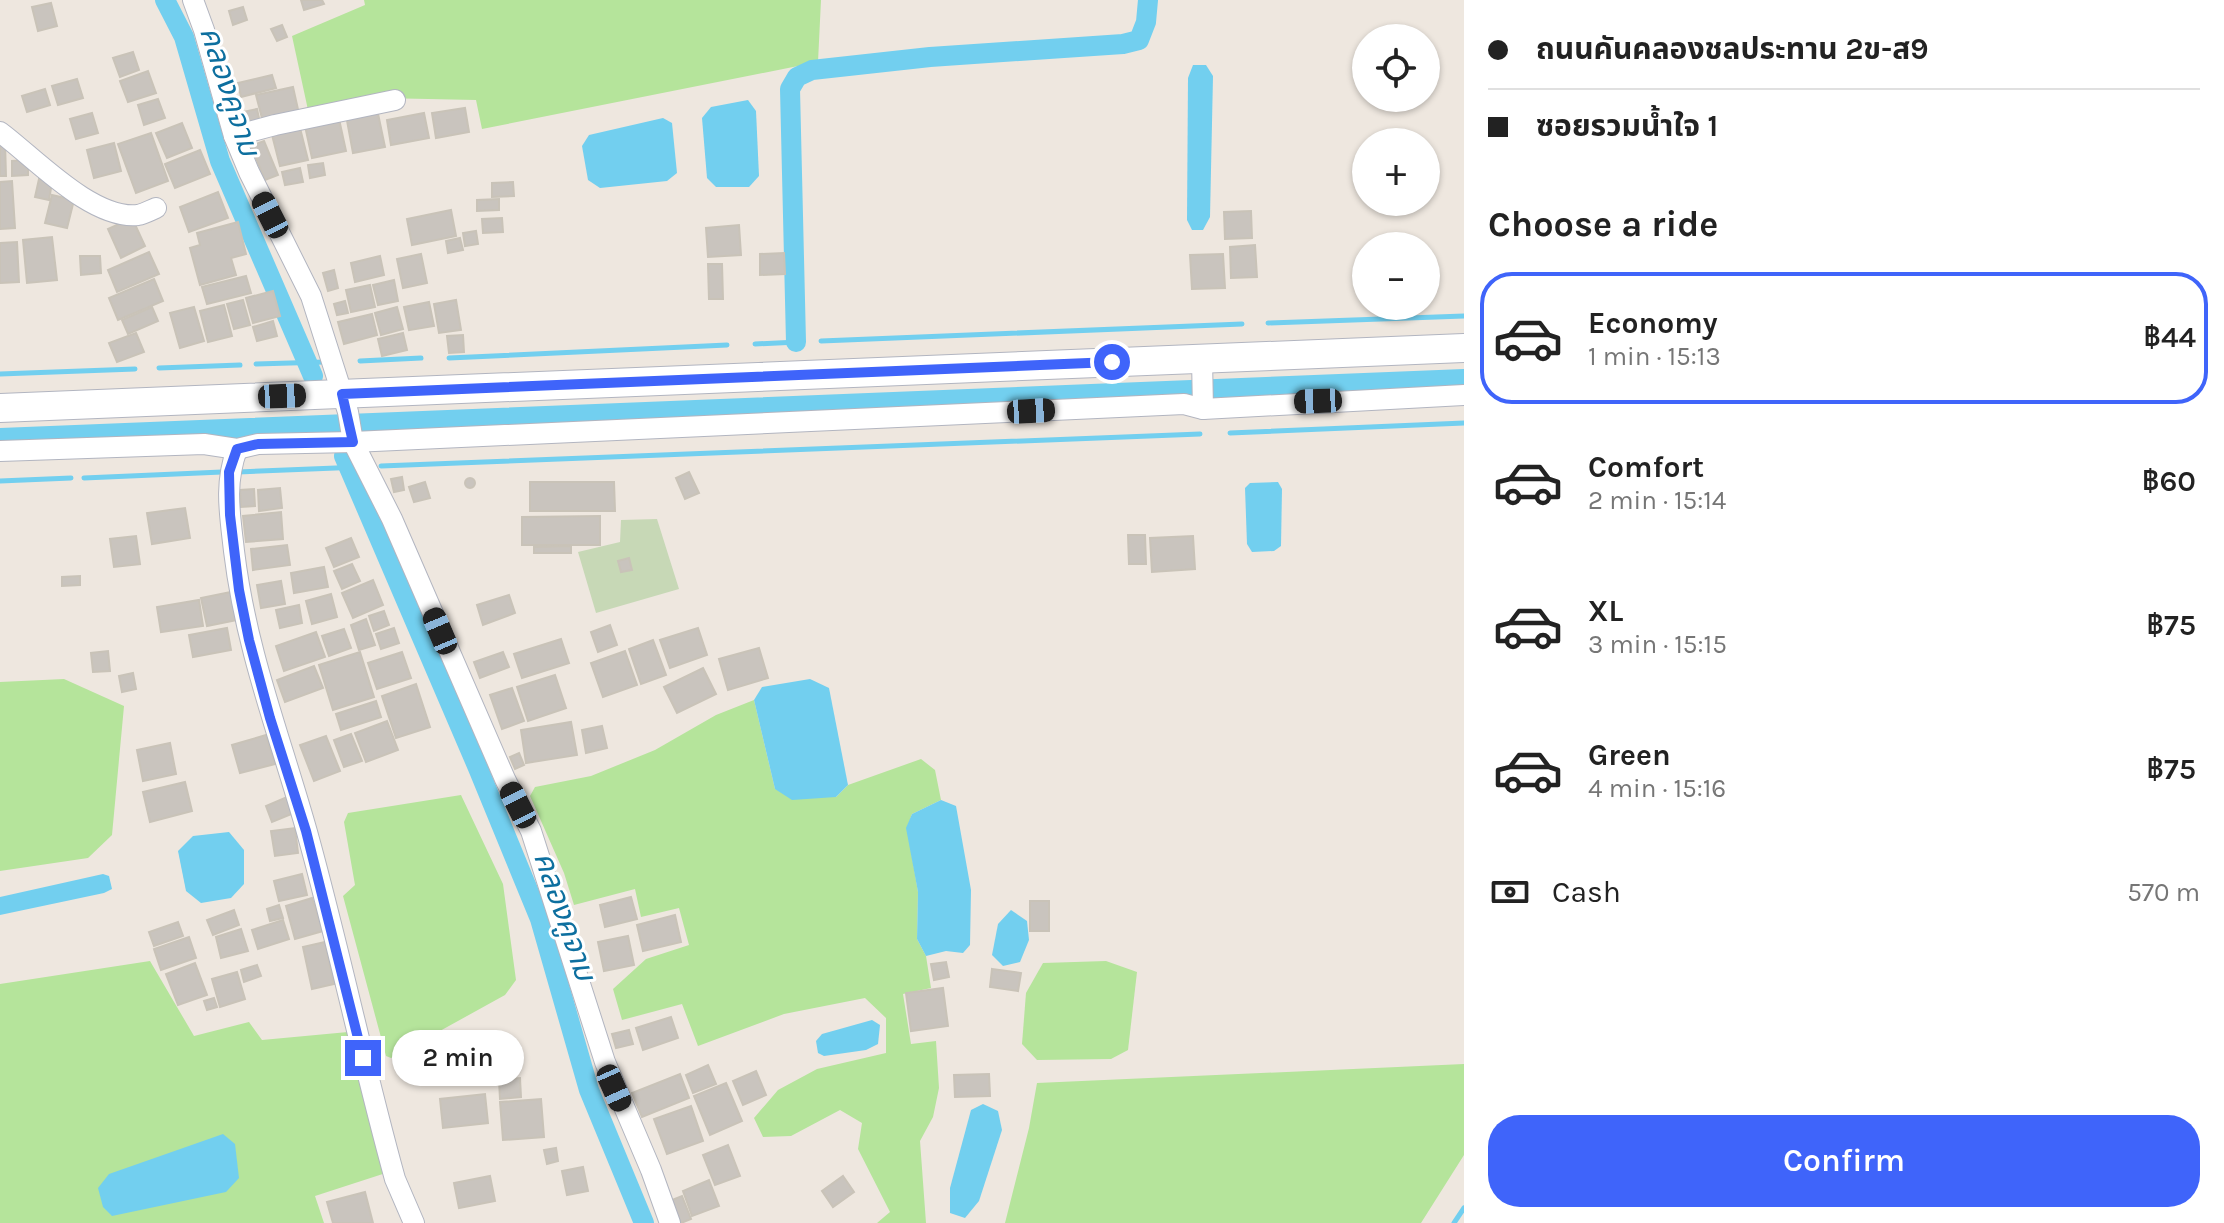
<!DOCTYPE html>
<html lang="en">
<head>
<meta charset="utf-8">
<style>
  body { margin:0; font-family:Karla,"Noto Sans Thai",sans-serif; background:#f6f6f6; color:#222; height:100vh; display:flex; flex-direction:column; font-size:30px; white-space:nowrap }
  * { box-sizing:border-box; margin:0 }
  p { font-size:26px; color:#767676 }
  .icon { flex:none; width:44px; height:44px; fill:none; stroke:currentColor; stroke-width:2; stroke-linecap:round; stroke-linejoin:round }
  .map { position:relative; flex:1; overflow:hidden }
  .details { display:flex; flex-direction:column; background:#fff; width:760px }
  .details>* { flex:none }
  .hud { display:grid; align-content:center; height:176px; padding:0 24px; background:#fff }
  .fabs { position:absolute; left:1352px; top:24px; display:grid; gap:16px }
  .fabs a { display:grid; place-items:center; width:88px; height:88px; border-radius:50%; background:#fff; box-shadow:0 2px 6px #0004; font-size:40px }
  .end { position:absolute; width:36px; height:36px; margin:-18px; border:10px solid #3f64fa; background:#fff; box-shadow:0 0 0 4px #fff }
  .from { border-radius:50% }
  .bubble { position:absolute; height:56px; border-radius:28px; background:#fff; box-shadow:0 2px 6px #0004; font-size:26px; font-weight:600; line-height:56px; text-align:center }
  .car { position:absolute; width:24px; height:48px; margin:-24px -12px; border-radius:10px; box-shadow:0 0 6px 2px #0007; background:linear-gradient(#222 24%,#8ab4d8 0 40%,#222 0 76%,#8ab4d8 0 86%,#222 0) }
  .hud b { display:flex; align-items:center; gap:28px; height:76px; font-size:30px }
  .hud b+b { border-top:2px solid #e0e0e0 }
  .hud i { width:20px; height:20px; background:#222 }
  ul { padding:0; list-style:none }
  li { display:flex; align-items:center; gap:24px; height:132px; margin:0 16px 12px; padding:0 8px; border:4px solid transparent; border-radius:32px }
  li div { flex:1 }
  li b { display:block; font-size:30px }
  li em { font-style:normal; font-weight:600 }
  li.on { border-color:#3f64fa }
  li>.icon { width:72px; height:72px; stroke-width:1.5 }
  h2 { padding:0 24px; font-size:36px; line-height:96px }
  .pay { display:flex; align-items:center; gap:20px; height:88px; padding:0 24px; font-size:30px }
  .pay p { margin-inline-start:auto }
  .button { display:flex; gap:16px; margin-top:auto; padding:16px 24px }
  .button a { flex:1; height:92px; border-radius:32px; background:#3f64fa; color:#fff; font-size:32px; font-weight:600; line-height:92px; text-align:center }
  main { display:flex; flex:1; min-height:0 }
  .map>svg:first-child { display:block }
  .green { fill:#b5e49b }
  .cemetery { fill:#c7d8b6 }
  .water { fill:#72cfef }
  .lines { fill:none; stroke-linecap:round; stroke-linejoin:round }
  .stream { stroke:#72cfef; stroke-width:5 }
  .canal { stroke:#72cfef; stroke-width:20 }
  .building { fill:#c9c4be; stroke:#c9c3b8; stroke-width:2 }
  .street-casing { stroke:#b2b5c0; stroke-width:22 }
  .secondary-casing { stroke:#b2b5c0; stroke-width:30 }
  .street { stroke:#fff; stroke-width:20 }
  .secondary { stroke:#fff; stroke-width:28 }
  .route { stroke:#3f64fa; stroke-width:10 }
  .labels { text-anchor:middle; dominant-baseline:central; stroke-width:6; stroke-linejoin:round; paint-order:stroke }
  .water-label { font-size:30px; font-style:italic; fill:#0d6f9f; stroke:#fff }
</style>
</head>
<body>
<main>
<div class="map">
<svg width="1464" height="1223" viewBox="0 0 1464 1223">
  <rect width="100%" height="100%" fill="#eee7df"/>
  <!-- green -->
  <g class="green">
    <path d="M364 0H821L818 62 482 129 476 100 380 98 308 110 292 36 365 5Z"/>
    <path d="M64 679 124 706 112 835 88 858 0 871V682Z"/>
    <path d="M754 700 775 789 836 797 848 785 921 759 935 770 941 800 912 814 907 828 918 892 917 939 926 956 931 988 903 994 911 1044 936 1041 939 1088 933 1117 920 1141 926 1223H877L890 1212 858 1149 862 1123 840 1110 791 1136 763 1137 754 1118 778 1090 817 1069 886 1053V1018L865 998 784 1014 698 1046 682 1004 622 1020 613 989 646 959 689 945 679 908 641 917 635 889 574 905 564 873 530 796 535 787 591 776 655 750 716 715Z"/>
    <path d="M461 795 503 884 516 980 505 995 391 1058 386 1056 343 896 355 885 344 822 348 813Z"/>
    <path d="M150 961 194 1036 249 1022 262 1040 348 1032 392 1171 315 1196 324 1223H0V984Z"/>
    <path d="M1106 961 1137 972 1128 1050 1111 1059 1037 1060 1022 1044 1026 993 1043 963Z"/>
    <path d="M1464 1064V1155L1421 1223H1005L1029 1128 1037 1083Z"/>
  </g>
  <!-- cemetery -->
  <path class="cemetery" d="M657 519 679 589 596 613 578 552 620 542 621 520Z"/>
  <!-- water -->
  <g class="water">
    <path d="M1193 65H1206L1213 76 1210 217 1203 230H1192L1187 220 1188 78Z"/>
    <path d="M748 100 756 111 759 176 749 187H716L707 178 702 118 711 107Z"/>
    <path d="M663 118 672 123 677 173 667 181 600 188 588 180 582 146 589 135Z"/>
    <path d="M1278 482 1282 489 1281 546 1274 551 1252 552 1247 544 1245 488 1250 483Z"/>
    <path d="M810 679 829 688 848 785 836 797 792 800 775 789 754 700 762 687Z"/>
    <path d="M941 800 956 806 971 890 970 945 963 953 946 951 926 956 917 939 918 892 906 828 912 814Z"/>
    <path d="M229 832 244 850V884L231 898 201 903 186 891 178 851 193 836Z"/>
    <path d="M103 874 109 876 112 889 104 893 0 915V897Z"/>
    <path d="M1011 910 1027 921 1029 940 1020 962 1003 966 992 955 998 924Z"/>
    <path d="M872 1020 880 1025 878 1044 866 1050 824 1056 818 1053 816 1041 822 1034Z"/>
    <path d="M983 1104 998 1111 1002 1130 979 1201 965 1218 950 1213V1188L971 1110Z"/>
    <path d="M223 1134 235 1144 239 1178 226 1192 112 1216 103 1207 98 1188 109 1174Z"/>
  </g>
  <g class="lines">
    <!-- stream -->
    <g class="stream">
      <path d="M1268 323 1464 316"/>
      <path d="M821 341 1242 324"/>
      <path d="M755 344 798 342"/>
      <path d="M449 358 727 345"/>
      <path d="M360 361 421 358"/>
      <path d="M256 364 325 362"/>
      <path d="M159 368 240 365"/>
      <path d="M0 374 135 369"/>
      <path d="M1230 433 1464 423"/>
      <path d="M381 466 1200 434"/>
      <path d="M238 472 361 467"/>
      <path d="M84 478 222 472"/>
      <path d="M0 481 71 478"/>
      <path d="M1454 1223 1464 1208"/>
    </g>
    <!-- canal -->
    <g class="canal">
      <path d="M165 0 184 37 220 161 313 376"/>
      <path d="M796 342 790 89 797 77 812 70 930 57 1123 44 1139 40 1146 22 1148 0"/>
      <path d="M0 438 1464 379"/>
      <path d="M344 456 478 768 540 919 589 1090 644 1223"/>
    </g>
  </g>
  <!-- building -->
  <g class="building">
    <path d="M301 0H322L324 4 304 10Z"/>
    <path d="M51 3 57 26 38 31 32 7Z"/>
    <path d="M243 7 247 20 233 25 229 11Z"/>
    <path d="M282 25 287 37 277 41 271 29Z"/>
    <path d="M133 52 139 70 120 77 113 58Z"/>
    <path d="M148 71 156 93 128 102 120 81Z"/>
    <path d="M272 75 276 88 241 97 238 83Z"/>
    <path d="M77 79 83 98 58 105 52 86Z"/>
    <path d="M293 87 299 114 263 122 256 95Z"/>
    <path d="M45 89 50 105 27 112 22 96Z"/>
    <path d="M158 99 165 118 144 125 138 105Z"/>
    <path d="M465 108 469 132 436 138 432 113Z"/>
    <path d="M257 109 260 123 247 126 243 112Z"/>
    <path d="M377 109 385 147 353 153 346 115Z"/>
    <path d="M92 113 98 133 76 139 70 119Z"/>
    <path d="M424 113 429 138 391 145 387 120Z"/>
    <path d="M339 119 346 151 312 158 305 126Z"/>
    <path d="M182 123 192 148 167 158 156 133Z"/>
    <path d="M299 124 308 160 280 166 271 131Z"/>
    <path d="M151 133 168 181 136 193 118 144Z"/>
    <path d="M264 141 278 175 265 180 251 146Z"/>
    <path d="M0 142H5L6 176H0Z"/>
    <path d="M114 143 121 171 94 178 87 150Z"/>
    <path d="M200 150 210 174 175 188 165 164Z"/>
    <path d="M28 160V175L12 176V161Z"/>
    <path d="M323 163 325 175 310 178 308 165Z"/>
    <path d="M300 168 303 182 285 185 282 172Z"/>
    <path d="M39 179 52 182 49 200 35 197Z"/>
    <path d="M12 181 15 228 0 229V182Z"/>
    <path d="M513 182 514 196 492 197V183Z"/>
    <path d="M218 192 228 218 189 232 180 207Z"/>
    <path d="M52 195 74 200 67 228 45 223Z"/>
    <path d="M499 199V210L477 211V200Z"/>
    <path d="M451 210 456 236 412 245 407 219Z"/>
    <path d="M1251 211 1252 238 1225 239 1224 212Z"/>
    <path d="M132 218 145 246 121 258 108 229Z"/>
    <path d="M502 218 503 232 483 233 482 219Z"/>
    <path d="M238 222 246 254 231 258 236 275 200 285 190 248 200 245 197 233Z"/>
    <path d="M739 225 741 255 708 257 706 228Z"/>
    <path d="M476 231 478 244 465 246 463 233Z"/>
    <path d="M52 237 57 280 27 283 23 240Z"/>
    <path d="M460 238 463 250 448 253 446 241Z"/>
    <path d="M17 242 19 282 0 283V243Z"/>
    <path d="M1255 245 1257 277 1231 278 1230 247Z"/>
    <path d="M149 252 159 274 117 292 108 270Z"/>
    <path d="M784 253 785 274 760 275V254Z"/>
    <path d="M421 254 427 283 403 288 397 259Z"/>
    <path d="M1223 254 1225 288 1192 289 1190 255Z"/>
    <path d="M80 256H100L101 273 81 275Z"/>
    <path d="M380 256 384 275 355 282 351 263Z"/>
    <path d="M708 264H722L723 299H709Z"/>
    <path d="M334 270 338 288 328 291 323 273Z"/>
    <path d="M246 276 251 293 207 304 202 287Z"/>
    <path d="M154 279 163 301 118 320 109 298Z"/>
    <path d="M394 280 398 301 378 305 373 285Z"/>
    <path d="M370 285 375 307 351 312 346 290Z"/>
    <path d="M273 291 280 316 253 323 246 298Z"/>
    <path d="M243 300 250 325 234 329 227 304Z"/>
    <path d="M456 300 461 330 439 333 434 304Z"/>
    <path d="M345 301 348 313 337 315 334 304Z"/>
    <path d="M429 302 434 326 409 330 404 307Z"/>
    <path d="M224 305 232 336 208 342 200 311Z"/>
    <path d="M152 307 158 321 128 334 122 320Z"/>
    <path d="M194 307 204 341 180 348 170 313Z"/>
    <path d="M397 307 403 329 381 335 375 313Z"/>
    <path d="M372 314 377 335 344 344 338 322Z"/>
    <path d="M273 321 277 336 257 341 253 327Z"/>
    <path d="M136 333 144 352 117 362 109 343Z"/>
    <path d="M403 333 407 350 382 356 378 339Z"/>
    <path d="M463 335 464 352 449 353 447 336Z"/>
    <path d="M689 472 699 493 685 499 676 478Z"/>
    <path d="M402 477 404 490 394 492 391 479Z"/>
    <circle cx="470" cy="483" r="5"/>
    <path d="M425 482 430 498 414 502 409 487Z"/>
    <path d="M530 482H614L615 511H530Z"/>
    <path d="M280 488 282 508 259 511 258 490Z"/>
    <path d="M254 489 255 506 241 507 240 490Z"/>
    <path d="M185 508 190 538 152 544 147 513Z"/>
    <path d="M281 512 283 539 246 542 243 516Z"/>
    <path d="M600 516V545H522V517Z"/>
    <path d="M1128 535H1145L1146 564H1129Z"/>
    <path d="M136 536 140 564 114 567 110 539Z"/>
    <path d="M1193 536 1195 569 1152 572 1150 538Z"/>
    <path d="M351 538 359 557 334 567 326 548Z"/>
    <path d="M287 545 290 565 253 570 251 549Z"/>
    <path d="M571 546V553H534V547Z"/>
    <path d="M629 558 632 570 621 572 618 561Z"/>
    <path d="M352 564 360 581 342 589 334 571Z"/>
    <path d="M324 567 328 587 294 593 291 573Z"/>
    <path d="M80 576V585L62 586V577Z"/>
    <path d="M373 580 383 605 353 618 342 593Z"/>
    <path d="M281 581 285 604 261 608 257 585Z"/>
    <path d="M231 592 237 620 207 626 201 598Z"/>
    <path d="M331 594 337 617 312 624 306 601Z"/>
    <path d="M509 595 515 613 483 625 477 605Z"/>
    <path d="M199 600 203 626 161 632 157 607Z"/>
    <path d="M299 605 302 623 280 628 276 610Z"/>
    <path d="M384 611 389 625 374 631 369 616Z"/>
    <path d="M366 619 375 645 359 650 351 625Z"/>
    <path d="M610 625 617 645 598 652 591 632Z"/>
    <path d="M227 628 231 650 193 657 189 635Z"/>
    <path d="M394 628 399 643 381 649 376 634Z"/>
    <path d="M698 628 707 655 670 668 660 640Z"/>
    <path d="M344 629 351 648 329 656 322 636Z"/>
    <path d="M316 632 325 657 284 671 276 646Z"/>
    <path d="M561 639 569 663 522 678 514 654Z"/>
    <path d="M653 640 666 675 641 684 629 649Z"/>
    <path d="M759 648 768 678 728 690 719 659Z"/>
    <path d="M108 651 110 671 93 672 91 653Z"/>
    <path d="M625 651 637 685 603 697 591 663Z"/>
    <path d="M360 652 374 697 333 710 319 665Z"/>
    <path d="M402 652 411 678 377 689 368 663Z"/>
    <path d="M503 652 509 667 480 678 474 662Z"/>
    <path d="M314 666 323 688 285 702 277 680Z"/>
    <path d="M703 668 716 694 677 713 664 687Z"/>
    <path d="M133 673 136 689 122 692 119 676Z"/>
    <path d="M555 675 566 708 528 721 517 687Z"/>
    <path d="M416 684 430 727 396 738 382 696Z"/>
    <path d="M512 688 524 721 502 729 490 695Z"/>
    <path d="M376 701 381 717 341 730 336 714Z"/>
    <path d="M387 721 398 750 366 762 355 733Z"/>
    <path d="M571 722 577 755 526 763 521 730Z"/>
    <path d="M602 726 607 748 586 753 582 730Z"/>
    <path d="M351 734 362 761 344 767 334 740Z"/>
    <path d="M266 735 275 764 240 773 232 745Z"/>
    <path d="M326 736 340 771 314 781 300 745Z"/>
    <path d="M170 743 176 774 143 781 137 750Z"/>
    <path d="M519 753 524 765 515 769 510 757Z"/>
    <path d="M185 782 192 811 150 822 143 792Z"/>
    <path d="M287 797 294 813 272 822 266 806Z"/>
    <path d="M295 828 298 853 275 856 271 831Z"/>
    <path d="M302 874 307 895 279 901 274 881Z"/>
    <path d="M631 897 637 919 605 927 600 905Z"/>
    <path d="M312 898 323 931 295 939 286 906Z"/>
    <rect x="1030" y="901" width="19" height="30"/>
    <path d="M279 905 283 918 270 921 267 909Z"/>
    <path d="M234 910 239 925 213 935 207 920Z"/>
    <path d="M675 915 681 942 643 951 637 925Z"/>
    <path d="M283 920 289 939 258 949 252 930Z"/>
    <path d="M178 922 183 936 154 946 149 932Z"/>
    <path d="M241 929 248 951 221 958 216 937Z"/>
    <path d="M628 936 634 965 604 971 598 942Z"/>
    <path d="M189 937 196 958 161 970 154 949Z"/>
    <path d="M325 942 334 984 312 989 303 947Z"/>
    <path d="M946 962 949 977 934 980 931 964Z"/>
    <path d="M195 963 207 995 178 1005 166 974Z"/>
    <path d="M257 965 261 976 244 982 241 970Z"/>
    <path d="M992 969 1021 973 1018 991 990 987Z"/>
    <path d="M237 972 245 999 220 1007 212 979Z"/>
    <path d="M943 988 948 1026 911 1031 906 993Z"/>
    <path d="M214 998 217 1007 207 1010 204 1001Z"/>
    <path d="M671 1017 678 1038 643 1050 636 1028Z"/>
    <path d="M629 1030 633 1044 616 1048 612 1034Z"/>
    <path d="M708 1065 716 1084 693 1093 686 1075Z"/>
    <path d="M756 1071 766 1095 743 1105 733 1081Z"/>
    <path d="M680 1074 689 1098 642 1117 632 1093Z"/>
    <path d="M989 1074 990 1096 955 1097 954 1075Z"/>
    <path d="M520 1078 521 1097 500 1099 499 1080Z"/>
    <path d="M726 1083 742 1121 710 1135 694 1096Z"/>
    <path d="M485 1094 488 1123 443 1128 440 1099Z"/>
    <path d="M541 1099 544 1137 503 1140 500 1102Z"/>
    <path d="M691 1106 703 1141 667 1154 654 1119Z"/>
    <path d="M728 1145 740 1176 715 1185 703 1155Z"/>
    <path d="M556 1148 558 1161 547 1164 544 1150Z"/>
    <path d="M583 1167 588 1191 567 1195 562 1171Z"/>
    <path d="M490 1176 495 1201 459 1208 454 1183Z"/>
    <path d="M843 1176 854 1192 833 1207 822 1191Z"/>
    <path d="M709 1180 719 1206 692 1216 683 1191Z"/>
    <path d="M365 1192 373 1223H333L327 1202Z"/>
    <path d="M682 1196 691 1219 681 1223 672 1200Z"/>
  </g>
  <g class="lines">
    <!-- street casing -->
    <g class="street-casing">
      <g id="street">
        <path d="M193 0 204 30 234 136 249 172 311 296 348 412 353 442 392 519 505 779 531 831 605 1062 651 1170 670 1223"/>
        <path d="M0 132C35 158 92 220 138 215 144 214 151 210 156 208"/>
        <path d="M234 136 275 125 395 100"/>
        <path d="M1202 359 1203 409"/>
        <path d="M237 449C224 485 230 514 234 551 246 651 280 736 307 832 339 947 363 1064 395 1179L414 1223"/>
        <path d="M0 451 204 444 237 449 258 444 353 442 1184 404 1203 409 1464 395"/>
      </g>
    </g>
    <!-- secondary casing -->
    <g class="secondary-casing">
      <path id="secondary" d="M0 408 1464 348"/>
    </g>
    <!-- street -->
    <use href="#street" class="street"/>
    <!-- secondary -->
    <use href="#secondary" class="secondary"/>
  </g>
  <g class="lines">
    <!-- route -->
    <path class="route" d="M363 1058 306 831 270 718 249 640 239 590 230 515 229 472 237 449 258 444 353 442 342 394 1112 362"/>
  </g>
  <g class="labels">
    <!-- water labels -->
    <g class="water-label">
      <text transform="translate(230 91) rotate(72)">คลองคูจาม</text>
      <text transform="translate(565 916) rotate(71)">คลองคูจาม</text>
    </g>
  </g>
</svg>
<div class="fabs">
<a><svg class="icon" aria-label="locate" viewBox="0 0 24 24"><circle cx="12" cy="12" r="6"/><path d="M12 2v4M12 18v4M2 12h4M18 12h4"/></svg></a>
<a>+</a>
<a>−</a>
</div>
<i class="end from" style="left:1112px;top:362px"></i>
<i class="end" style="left:363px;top:1058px"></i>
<div class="bubble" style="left:392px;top:1030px;width:132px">2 min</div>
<i class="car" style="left:270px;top:215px;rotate:333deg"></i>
<i class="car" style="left:282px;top:396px;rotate:88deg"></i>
<i class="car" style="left:1318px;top:401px;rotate:268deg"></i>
<i class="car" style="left:1031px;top:411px;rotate:87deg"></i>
<i class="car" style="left:440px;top:631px;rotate:337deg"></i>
<i class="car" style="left:518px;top:805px;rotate:333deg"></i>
<i class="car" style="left:614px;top:1088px;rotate:156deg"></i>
</div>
<section class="details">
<div class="hud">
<b><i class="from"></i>ถนนคันคลองชลประทาน 2ข-ส9</b>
<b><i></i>ซอยรวมน้ำใจ 1</b>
</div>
<h2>Choose a ride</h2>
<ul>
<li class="on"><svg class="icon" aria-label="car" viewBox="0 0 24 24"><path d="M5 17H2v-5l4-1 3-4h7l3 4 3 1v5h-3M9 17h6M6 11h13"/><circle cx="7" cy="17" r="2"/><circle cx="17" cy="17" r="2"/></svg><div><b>Economy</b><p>1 min · 15:13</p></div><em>฿44</em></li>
<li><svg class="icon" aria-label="car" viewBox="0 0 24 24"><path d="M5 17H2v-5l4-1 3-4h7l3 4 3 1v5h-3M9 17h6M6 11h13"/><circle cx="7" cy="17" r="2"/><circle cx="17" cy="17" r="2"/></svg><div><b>Comfort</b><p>2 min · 15:14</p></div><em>฿60</em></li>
<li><svg class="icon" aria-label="car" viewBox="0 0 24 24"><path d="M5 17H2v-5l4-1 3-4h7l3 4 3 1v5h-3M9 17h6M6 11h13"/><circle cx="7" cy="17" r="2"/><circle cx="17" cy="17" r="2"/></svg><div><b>XL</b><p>3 min · 15:15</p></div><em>฿75</em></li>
<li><svg class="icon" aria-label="car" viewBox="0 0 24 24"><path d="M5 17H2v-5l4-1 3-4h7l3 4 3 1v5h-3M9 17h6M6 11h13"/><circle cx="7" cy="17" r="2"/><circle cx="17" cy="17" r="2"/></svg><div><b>Green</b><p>4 min · 15:16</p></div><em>฿75</em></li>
</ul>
<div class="pay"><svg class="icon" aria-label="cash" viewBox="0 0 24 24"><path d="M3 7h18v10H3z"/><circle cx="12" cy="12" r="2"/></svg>Cash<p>570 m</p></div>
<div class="button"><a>Confirm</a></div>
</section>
</main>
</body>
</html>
